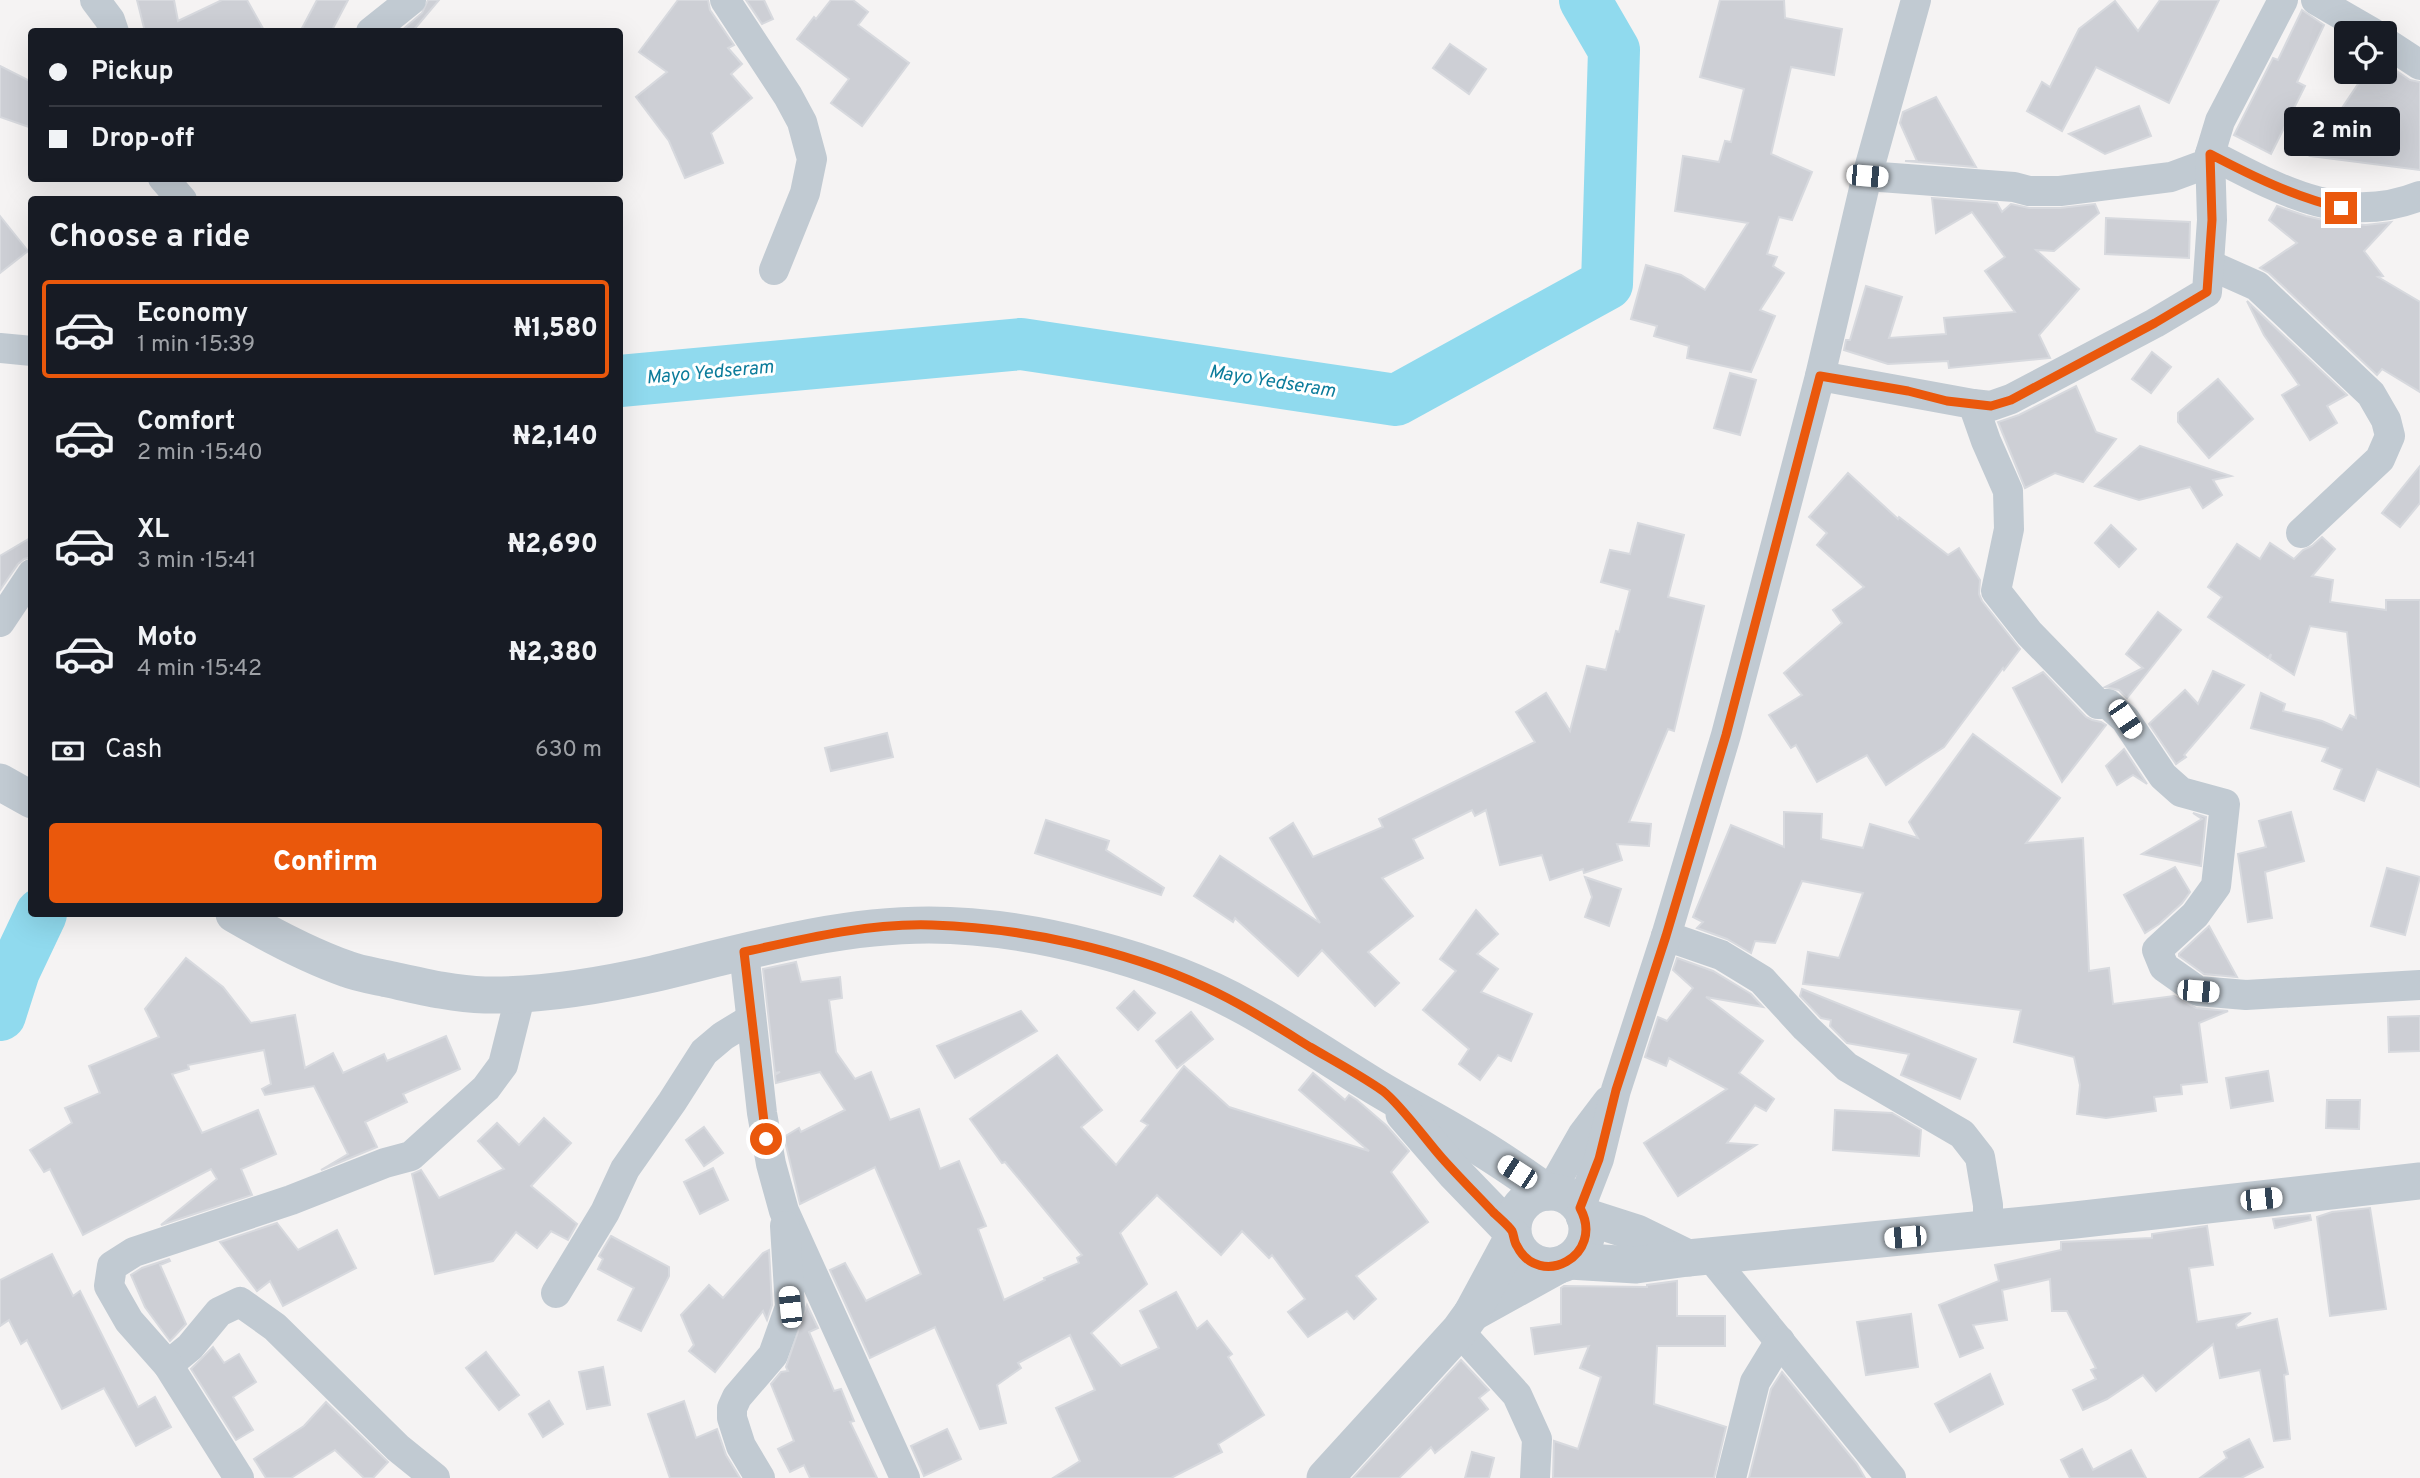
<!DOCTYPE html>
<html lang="en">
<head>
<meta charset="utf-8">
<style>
  body { margin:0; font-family:Overpass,sans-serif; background:#242831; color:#f1f3f6; height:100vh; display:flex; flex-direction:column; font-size:26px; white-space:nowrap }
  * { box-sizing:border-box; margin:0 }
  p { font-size:23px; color:#9ea1a6 }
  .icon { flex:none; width:38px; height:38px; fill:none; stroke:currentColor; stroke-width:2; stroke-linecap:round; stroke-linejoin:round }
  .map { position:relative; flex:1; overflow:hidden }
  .details { position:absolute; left:28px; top:196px; width:595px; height:721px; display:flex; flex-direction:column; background:#171b24; border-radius:7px; box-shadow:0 7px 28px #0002 }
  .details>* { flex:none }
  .guide { position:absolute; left:28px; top:28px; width:595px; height:154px; border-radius:7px; box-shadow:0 7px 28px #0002; display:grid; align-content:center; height:154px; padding:0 21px; background:#171b24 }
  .controls { position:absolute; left:2334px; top:21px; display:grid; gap:14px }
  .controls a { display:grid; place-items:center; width:63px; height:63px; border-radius:7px; background:#171b24; box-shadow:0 7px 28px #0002; font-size:35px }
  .end { position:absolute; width:32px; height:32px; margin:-16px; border:9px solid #ea580c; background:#fff; box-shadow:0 0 0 4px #fff }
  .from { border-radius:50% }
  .bubble { position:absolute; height:49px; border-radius:7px; background:#171b24; box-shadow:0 7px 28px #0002; font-size:23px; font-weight:800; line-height:49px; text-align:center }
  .car { position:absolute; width:21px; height:42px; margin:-21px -10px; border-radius:9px; box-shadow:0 0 5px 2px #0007; background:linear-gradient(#fff 24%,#345 0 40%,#fff 0 76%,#345 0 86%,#fff 0) }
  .guide b { display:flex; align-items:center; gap:24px; height:66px; font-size:26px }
  .guide b+b { border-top:2px solid #363941 }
  .guide i { width:18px; height:18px; background:#f1f3f6 }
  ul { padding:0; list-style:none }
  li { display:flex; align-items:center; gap:21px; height:98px; margin:0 14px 10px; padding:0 7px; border:4px solid transparent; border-radius:7px }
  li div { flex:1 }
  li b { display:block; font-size:26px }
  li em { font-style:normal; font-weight:800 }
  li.on { border-color:#ea580c }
  li>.icon { width:63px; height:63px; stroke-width:1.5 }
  h2 { padding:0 21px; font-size:32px; line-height:84px }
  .pay { display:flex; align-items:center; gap:18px; height:77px; padding:0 21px; font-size:26px }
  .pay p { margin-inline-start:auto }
  .action { display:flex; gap:14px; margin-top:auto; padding:14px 21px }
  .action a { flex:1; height:80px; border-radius:7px; background:#ea580c; color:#fff; font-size:28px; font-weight:800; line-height:80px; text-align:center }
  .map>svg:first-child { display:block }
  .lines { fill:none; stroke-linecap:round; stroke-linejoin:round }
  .river { stroke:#90daee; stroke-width:52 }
  .building { fill:#cdcfd5; stroke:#d7d9de; stroke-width:2 }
  .minor { stroke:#c1cad2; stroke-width:30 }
  .tertiary { stroke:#c1cad2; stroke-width:37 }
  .route { stroke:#ea580c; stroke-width:9 }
  .labels { text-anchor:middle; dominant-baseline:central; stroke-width:6; stroke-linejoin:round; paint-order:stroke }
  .water-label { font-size:19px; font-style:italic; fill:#0c7c9b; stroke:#fff }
</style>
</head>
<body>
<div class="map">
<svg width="2420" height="1478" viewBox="0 0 2420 1478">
  <rect width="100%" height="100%" fill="#f5f3f3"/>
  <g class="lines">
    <!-- river -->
    <g class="river">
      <path d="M620 381 1021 344 1396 400 1607 284 1614 50 1585 0"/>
      <path d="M0 1015 14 971 41 914"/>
    </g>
  </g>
  <!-- building -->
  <g class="building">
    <path d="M137 0H174L178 21 222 0H247L265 32H145Z"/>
    <path d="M317 0H348L331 32H300Z"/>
    <path d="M428 0H439L412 32H400L422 13Z"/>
    <path d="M678 0H708L710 10 734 45 728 48 742 64 731 74 752 98 711 133 723 163 685 178 669 141 636 97 667 72 639 52Z"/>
    <path d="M746 0H764L773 19 762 24Z"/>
    <path d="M831 0H853L868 12 858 25 909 63 862 126 831 103 849 79 797 39 814 17 816 19Z"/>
    <path d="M1720 0H1784L1785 18 1842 29 1834 75 1791 67 1771 154 1812 172 1792 220 1779 217 1767 254 1777 257 1773 266 1784 273 1760 310 1775 316 1751 372 1687 358 1689 346 1654 336 1657 326 1631 319 1646 265 1681 275 1705 290 1748 223 1675 211 1683 156 1719 162 1725 141 1731 142 1744 89 1700 77Z"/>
    <path d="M2160 0H2219L2169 103 2096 67 2062 131 2027 111 2042 82 2050 87 2079 29 2115 1 2138 31Z"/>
    <path d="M2302 10 2324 25 2297 82 2305 86 2271 154 2234 135 2273 58 2278 60Z"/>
    <path d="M1450 44 1486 69 1469 94 1433 68Z"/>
    <path d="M2385 63 2410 80 2420 82V170L2310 156 2366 72H2385Z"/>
    <path d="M0 66 32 82V128L0 117Z"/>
    <path d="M1936 97 1976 167 1905 161H1917L1900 123 1903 112Z"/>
    <path d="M2139 106 2151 136 2105 154 2069 134Z"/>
    <path d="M1932 198 1997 203 2002 212 2011 204 2029 208H2060L2095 204 2099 213 2054 251 2036 250 2079 289 2039 335 2050 358 1949 368 1948 361 1888 364 1844 350 1846 340H1850L1866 286 1902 297 1889 338 1946 334 1944 318 2015 312 1985 271 2005 257 1972 212 1936 233Z"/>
    <path d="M2277 206 2306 216 2336 223 2366 225 2391 222 2364 251 2383 276 2378 277 2420 302V392L2382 369 2377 375 2269 273 2260 268 2297 243 2269 220Z"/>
    <path d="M0 216 28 251 0 273Z"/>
    <path d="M2106 218 2190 222 2189 258 2105 254Z"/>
    <path d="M2247 301 2347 395 2327 406 2337 423 2310 440 2282 395 2299 385 2264 335Z"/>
    <path d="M2152 352 2171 367 2151 393 2132 379Z"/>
    <path d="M1730 373 1756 380 1740 435 1714 428Z"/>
    <path d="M2218 379 2253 419 2209 458 2178 422V413Z"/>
    <path d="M2076 386 2096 432 2116 439 2083 482 2055 473 2025 488 1998 422 2019 415Z"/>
    <path d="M2140 446 2231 476 2213 480 2222 495 2203 508 2190 487 2139 500 2095 486Z"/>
    <path d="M2420 466V503L2400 527 2382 513Z"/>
    <path d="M1848 473 1898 519 1899 517 1948 555 1959 548 1980 580 1979 594 1982 601 2020 649 2004 670 2003 668 1944 747 1886 785 1867 755 1817 782 1796 745 1791 748 1769 715 1802 695 1784 673 1842 623 1833 610 1864 587 1817 545 1827 533 1809 517Z"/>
    <path d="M1638 523 1684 535 1668 597 1704 606 1674 731 1668 729 1629 822 1651 824 1649 846 1617 844 1622 860 1584 873 1583 869 1550 880 1542 855 1500 865 1486 810 1475 816 1472 810 1413 839 1423 858 1382 878 1413 916 1368 952 1399 983 1375 1006 1322 950 1298 976 1235 918 1233 922 1194 896 1220 856 1320 923 1270 838 1293 823 1313 857 1383 827 1379 819 1535 742 1516 712 1546 693 1570 731 1587 666 1606 670 1616 631 1619 632 1630 590 1601 582 1610 550 1630 554Z"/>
    <path d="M2111 525 2136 549 2119 567 2095 543Z"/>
    <path d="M32 537V557L24 559 18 564 0 590V556Z"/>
    <path d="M2322 537 2335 549 2312 576 2333 580 2330 602 2386 610V600H2420V787L2377 769 2364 801 2334 789 2342 769 2322 761 2328 748 2251 728 2261 693 2285 704 2283 711 2322 721 2342 730 2350 715 2356 718 2347 632 2310 626 2294 675 2270 659 2271 654 2268 658 2208 617 2222 597 2208 587 2237 544 2260 559 2270 543 2294 559 2303 550 2312 546Z"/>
    <path d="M2158 612 2181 630 2127 698 2119 690 2105 687 2143 668 2126 654Z"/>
    <path d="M2213 671 2244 685 2184 755 2186 757 2176 764 2149 724 2185 690 2198 704Z"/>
    <path d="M2043 672 2086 717 2092 720 2101 722 2106 725 2062 782 2013 688Z"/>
    <path d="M887 733 893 757 831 771 825 748Z"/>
    <path d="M1973 734 2060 798 2026 843 2083 838 2089 971 2109 968 2113 1004 2174 996 2196 1008 2228 1011 2199 1023 2207 1082 2181 1085 2182 1094 2154 1097 2156 1111 2106 1118 2077 1114 2080 1085 2074 1057 2014 1042 2021 1010 1803 984 1808 952 1839 958 1863 893 1802 881 1775 943 1755 941 1751 953 1727 939 1697 928 1703 922 1693 917 1731 825 1784 847V812L1822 814 1821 839 1863 848 1870 824 1918 838 1909 822Z"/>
    <path d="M2124 749 2147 784 2133 775 2117 785 2106 766Z"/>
    <path d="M2291 812 2304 861 2265 872 2272 918 2248 922 2238 854 2266 847 2259 821Z"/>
    <path d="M2193 813 2206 817 2201 866 2142 854 2202 819Z"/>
    <path d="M1046 820 1109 841 1106 850 1164 888 1161 895 1035 853Z"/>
    <path d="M2175 867 2190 892 2182 903 2159 924 2145 933 2124 895Z"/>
    <path d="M2387 868 2420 877 2405 935 2371 926Z"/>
    <path d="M1585 877 1621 889 1609 926 1585 917 1592 897Z"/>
    <path d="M1476 910 1498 934 1477 954 1498 969 1481 992 1532 1014 1511 1061 1498 1055 1480 1080 1459 1064 1469 1049 1423 1010 1456 971 1440 959Z"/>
    <path d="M2209 926 2237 977 2204 974 2179 956V954Z"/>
    <path d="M186 958 223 987 251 1023 295 1015 305 1068 333 1053 343 1073 384 1054 387 1061 446 1036 460 1069 403 1094 407 1102 365 1122 377 1147 321 1170 348 1154 314 1086 265 1095 262 1089 271 1084 264 1050 188 1065 189 1069 172 1074 202 1133 258 1110 276 1154 241 1169 252 1195 161 1225 217 1179 211 1169 83 1235 50 1169 44 1172 30 1150 72 1123 65 1108 100 1093 89 1066 159 1037 145 1009Z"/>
    <path d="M1677 958 1713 971 1751 994 1763 1007 1706 997 1763 1041 1739 1073 1774 1099 1766 1111 1755 1105 1727 1143 1756 1145 1678 1196 1644 1143 1727 1089 1669 1058 1666 1066 1645 1057 1658 1017 1667 1021 1693 988 1673 970Z"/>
    <path d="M796 962 801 982 840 977 842 998 829 1000 836 1052 855 1079 871 1072 890 1120 919 1109 940 1169 959 1161 986 1226 978 1229 1004 1300 1045 1280 1044 1278 1079 1263 1077 1258 1082 1255 1005 1162 1002 1163 970 1119 1057 1055 1102 1110 1081 1127 1116 1165 1148 1125 1141 1121 1184 1066 1229 1107 1369 1151 1299 1090 1313 1073 1345 1100 1349 1095 1357 1100 1387 1126 1409 1151 1391 1172 1428 1222 1356 1276 1376 1299 1354 1319 1347 1311 1308 1337 1288 1312 1305 1299 1272 1255 1269 1258 1242 1231 1221 1255 1157 1195 1120 1233 1147 1284 1091 1333 1121 1366 1159 1348 1140 1311 1176 1292 1197 1329 1207 1321 1232 1354 1228 1357 1264 1415 1218 1444 1222 1452 1171 1478H1053L1080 1461 1056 1408 1095 1390 1070 1335 1018 1363 1021 1368 997 1385 1006 1423 980 1429 935 1327 870 1358 830 1270 845 1263 866 1301 921 1274 875 1167 800 1204 784 1137 799 1128 801 1132 845 1110 820 1072 776 1083 775 1075 780 1072 775 1073 763 969Z"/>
    <path d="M1802 989 1976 1059 1960 1099 1901 1075 1909 1054 1847 1043 1830 1026 1831 1020 1821 1018 1800 996Z"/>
    <path d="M1134 991 1155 1013 1138 1030 1117 1008Z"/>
    <path d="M1021 1011 1037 1031 955 1078 937 1046Z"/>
    <path d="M1191 1012 1213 1039 1177 1068 1156 1041Z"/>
    <path d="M2420 1016V1051L2389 1052 2388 1017Z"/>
    <path d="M2268 1071 2273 1101 2231 1108 2226 1078Z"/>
    <path d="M2327 1100H2360L2359 1129 2326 1128Z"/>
    <path d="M1835 1110 1892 1113 1921 1130 1919 1156 1833 1150Z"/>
    <path d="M544 1118 571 1143 531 1186 577 1224 568 1240 551 1231 537 1248 516 1232 493 1261 435 1274 412 1174 421 1170 439 1198 504 1169 478 1141 497 1123 519 1145Z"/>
    <path d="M704 1127 723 1153 704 1166 686 1140Z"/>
    <path d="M713 1168 728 1200 700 1214 684 1182Z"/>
    <path d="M2370 1208 2386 1309 2330 1316 2317 1217 2332 1212Z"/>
    <path d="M2310 1215 2311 1220 2275 1228 2273 1219Z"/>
    <path d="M277 1223 298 1250 337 1230 356 1268 283 1306 270 1281 257 1291 220 1242Z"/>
    <path d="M2207 1226 2213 1265 2189 1268 2197 1322 2251 1313 2236 1324 2237 1328 2277 1319 2288 1374 2284 1375 2290 1439 2274 1441 2260 1370 2220 1378 2213 1344 2156 1391 2143 1375 2107 1399 2083 1410 2073 1390 2096 1379 2091 1370 2096 1368 2067 1311H2052L2050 1279 2002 1290 2007 1320 1973 1325 1983 1348 1960 1357 1939 1305 1999 1281 1995 1265 2061 1250V1242L2152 1238V1234Z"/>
    <path d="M611 1236 669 1267V1276L641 1331 618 1320 634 1288 598 1269 603 1259 599 1256Z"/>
    <path d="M769 1250 772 1305 767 1320 763 1311 715 1372 689 1351 694 1345 681 1315 709 1285 723 1298 763 1253Z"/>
    <path d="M52 1254 73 1296 80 1291 138 1407 155 1397 171 1427 136 1446 104 1388 62 1409 27 1340 21 1344 9 1320 0 1326V1280Z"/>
    <path d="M169 1259 170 1261 160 1265 186 1324 170 1341 145 1307 131 1275 142 1268Z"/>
    <path d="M1677 1281V1316H1725V1346H1657L1654 1404 1726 1427 1714 1478H1553L1554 1441 1578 1449 1601 1377 1580 1368 1589 1346 1535 1354 1531 1328 1561 1324V1288L1564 1286 1647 1287V1285Z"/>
    <path d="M807 1305 818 1328 809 1332 834 1391 841 1389 854 1421 850 1422 877 1478H810L804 1465 790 1472 778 1449 794 1441 771 1384 781 1372 788 1371 786 1367Z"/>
    <path d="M1911 1314 1918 1367 1866 1375 1857 1322Z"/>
    <path d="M213 1347 224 1363 239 1354 256 1382 233 1397 253 1430 236 1440 191 1369Z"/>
    <path d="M486 1352 519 1395 499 1410 466 1368Z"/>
    <path d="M1461 1360 1489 1390 1479 1398 1488 1409 1435 1453 1431 1447 1399 1478H1353Z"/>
    <path d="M603 1367 610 1405 587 1409 579 1372Z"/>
    <path d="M1782 1372 1857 1464 1865 1478H1749L1771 1389Z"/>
    <path d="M1990 1374 2003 1404 1950 1432 1935 1404Z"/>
    <path d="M549 1401 563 1424 543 1437 529 1414Z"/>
    <path d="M684 1401 696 1438 717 1429 726 1455 740 1478H670L648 1414Z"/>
    <path d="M326 1402 388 1462 373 1478H364L335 1450 291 1478H266L254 1459 304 1426Z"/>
    <path d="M947 1429 961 1459 924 1476 911 1446Z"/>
    <path d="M2249 1439 2263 1467 2241 1478H2200L2227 1458 2224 1452Z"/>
    <path d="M2082 1449 2093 1470 2131 1450 2146 1478H2070L2061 1460Z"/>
    <path d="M1472 1452 1494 1458 1489 1478H1465Z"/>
  </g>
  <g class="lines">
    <!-- minor -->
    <g class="minor">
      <path d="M95 0 110 20 114 32"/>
      <path d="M725 0 788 96 802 122 812 159 805 193 774 270"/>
      <path d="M2316 0 2373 33"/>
      <path d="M371 32 411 0"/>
      <path d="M2385 42 2420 65"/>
      <path d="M2210 154C2278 189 2343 227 2420 196"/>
      <path d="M1867 176 2014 187 2029 191H2060L2171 177 2209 163"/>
      <path d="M163 178 182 200"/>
      <path d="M2210 265 2257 286 2371 394 2386 420 2390 436 2380 459 2301 533"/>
      <path d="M0 348 32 351"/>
      <path d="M1820 376 1973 404 1991 406 2011 399 2155 323 2207 292 2212 220 2210 154 2220 121 2283 0"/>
      <path d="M1973 404 1986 441 2008 491 2009 529 1996 591 2029 633 2098 704H2108L2125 719 2163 776 2181 792 2225 804 2216 886 2195 915 2157 950 2164 967 2198 991 2246 995 2420 985"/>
      <path d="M0 622 32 574"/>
      <path d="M1666 936 1721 955 1762 980 1806 1028 1847 1067 1962 1134 1980 1157 1988 1205V1229"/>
      <path d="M744 952 762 1113 771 1164 784 1211 905 1478"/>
      <path d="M1550 1192 1583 1134 1608 1101"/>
      <path d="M1580 1208 1599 1159 1616 1090 1666 936 1726 735 1820 376 1867 176 1916 0"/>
      <path d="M1710 1256 1891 1478"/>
      <path d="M556 1293 605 1212 625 1169 672 1102 704 1052 723 1036 751 1019"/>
      <path d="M1459 1331 1517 1395 1537 1439 1535 1478"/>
      <path d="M168 1365 190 1347 219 1312 240 1302 275 1327 398 1448 435 1478"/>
      <path d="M239 1478 168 1365 129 1321 109 1286 112 1266 134 1252 291 1200 385 1163 411 1156 486 1088 503 1065 521 993"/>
      <path d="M760 1478 741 1446 732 1418V1408L737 1397 773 1355 790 1307 785 1226"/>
      <path d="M1731 1478 1755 1382 1780 1341"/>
    </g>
    <!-- tertiary -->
    <g class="tertiary">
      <path d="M0 782 32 800"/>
      <path d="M234 914C270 935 307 955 347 969 360 974 375 976 388 979 420 986 452 994 485 995 540 996 599 986 653 974 744 952 835 925 929 925 1029 925 1160 959 1247 1008 1292 1033 1335 1062 1379 1089 1409 1107 1440 1123 1471 1142 1497 1157 1522 1175 1547 1192"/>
      <path d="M1404 1114 1455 1173 1512 1232"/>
      <circle cx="1550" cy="1229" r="37"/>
      <path d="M1584 1216 1637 1233 1688 1258"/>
      <path d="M1569 1261 1636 1265 1688 1258 2075 1220 2420 1181"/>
      <path d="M1472 1313 1557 1266"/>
      <path d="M1325 1478 1459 1331 1472 1313 1513 1237"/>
    </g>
  </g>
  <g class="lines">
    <!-- route -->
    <path class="route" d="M766 1139 744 952C806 938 869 923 932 925 1022 928 1123 949 1205 987 1242 1004 1276 1026 1310 1047 1334 1061 1360 1075 1383 1091 1401 1105 1426 1140 1442 1158 1459 1177 1476 1194 1493 1212 1499 1218 1508 1225 1512 1231 1514 1235 1514 1242 1517 1246 1539 1290 1606 1256 1580 1208L1599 1159 1616 1090 1666 936 1726 735 1820 376 1908 391 1947 401 1991 406 2011 400 2155 323 2207 292 2212 220 2210 154C2254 177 2293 196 2341 208"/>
  </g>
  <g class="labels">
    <!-- water labels -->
    <g class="water-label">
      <text transform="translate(710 373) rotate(-5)">Mayo Yedseram</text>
      <text transform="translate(1272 382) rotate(9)">Mayo Yedseram</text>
    </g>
  </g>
</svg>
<div class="controls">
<a><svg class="icon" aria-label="locate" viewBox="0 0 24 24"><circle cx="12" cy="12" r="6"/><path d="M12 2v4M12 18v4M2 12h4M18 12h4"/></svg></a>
</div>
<i class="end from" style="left:766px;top:1139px"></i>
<i class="end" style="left:2341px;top:208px"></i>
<div class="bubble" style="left:2284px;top:107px;width:116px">2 min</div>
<i class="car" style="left:1867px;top:176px;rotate:95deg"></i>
<i class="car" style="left:2125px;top:719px;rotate:146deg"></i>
<i class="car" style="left:2198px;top:991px;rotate:95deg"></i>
<i class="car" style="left:1517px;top:1172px;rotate:303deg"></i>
<i class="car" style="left:2261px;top:1199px;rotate:84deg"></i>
<i class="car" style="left:1905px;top:1237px;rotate:265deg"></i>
<i class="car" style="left:790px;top:1307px;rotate:354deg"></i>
<div class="guide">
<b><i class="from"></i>Pickup</b>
<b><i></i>Drop-off</b>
</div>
<section class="details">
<h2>Choose a ride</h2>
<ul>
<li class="on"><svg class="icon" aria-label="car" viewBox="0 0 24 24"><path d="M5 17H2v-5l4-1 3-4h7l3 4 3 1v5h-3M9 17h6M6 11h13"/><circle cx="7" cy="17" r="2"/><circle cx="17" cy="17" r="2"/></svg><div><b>Economy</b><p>1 min · 15:39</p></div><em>₦1,580</em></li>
<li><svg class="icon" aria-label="car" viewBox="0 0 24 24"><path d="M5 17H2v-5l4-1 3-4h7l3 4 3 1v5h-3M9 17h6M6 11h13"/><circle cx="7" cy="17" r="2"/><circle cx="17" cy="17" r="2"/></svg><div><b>Comfort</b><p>2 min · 15:40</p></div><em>₦2,140</em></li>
<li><svg class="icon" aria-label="car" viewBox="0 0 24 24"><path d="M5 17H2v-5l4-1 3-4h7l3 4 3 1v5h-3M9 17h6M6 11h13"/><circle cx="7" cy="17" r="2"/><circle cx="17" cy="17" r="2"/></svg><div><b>XL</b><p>3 min · 15:41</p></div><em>₦2,690</em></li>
<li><svg class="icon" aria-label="car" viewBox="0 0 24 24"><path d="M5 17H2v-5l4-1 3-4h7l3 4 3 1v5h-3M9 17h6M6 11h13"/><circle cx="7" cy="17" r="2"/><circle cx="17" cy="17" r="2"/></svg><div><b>Moto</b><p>4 min · 15:42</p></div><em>₦2,380</em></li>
</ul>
<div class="pay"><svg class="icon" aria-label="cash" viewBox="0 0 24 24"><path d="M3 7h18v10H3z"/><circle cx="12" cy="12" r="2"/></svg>Cash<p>630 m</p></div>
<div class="action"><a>Confirm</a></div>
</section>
</div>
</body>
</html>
